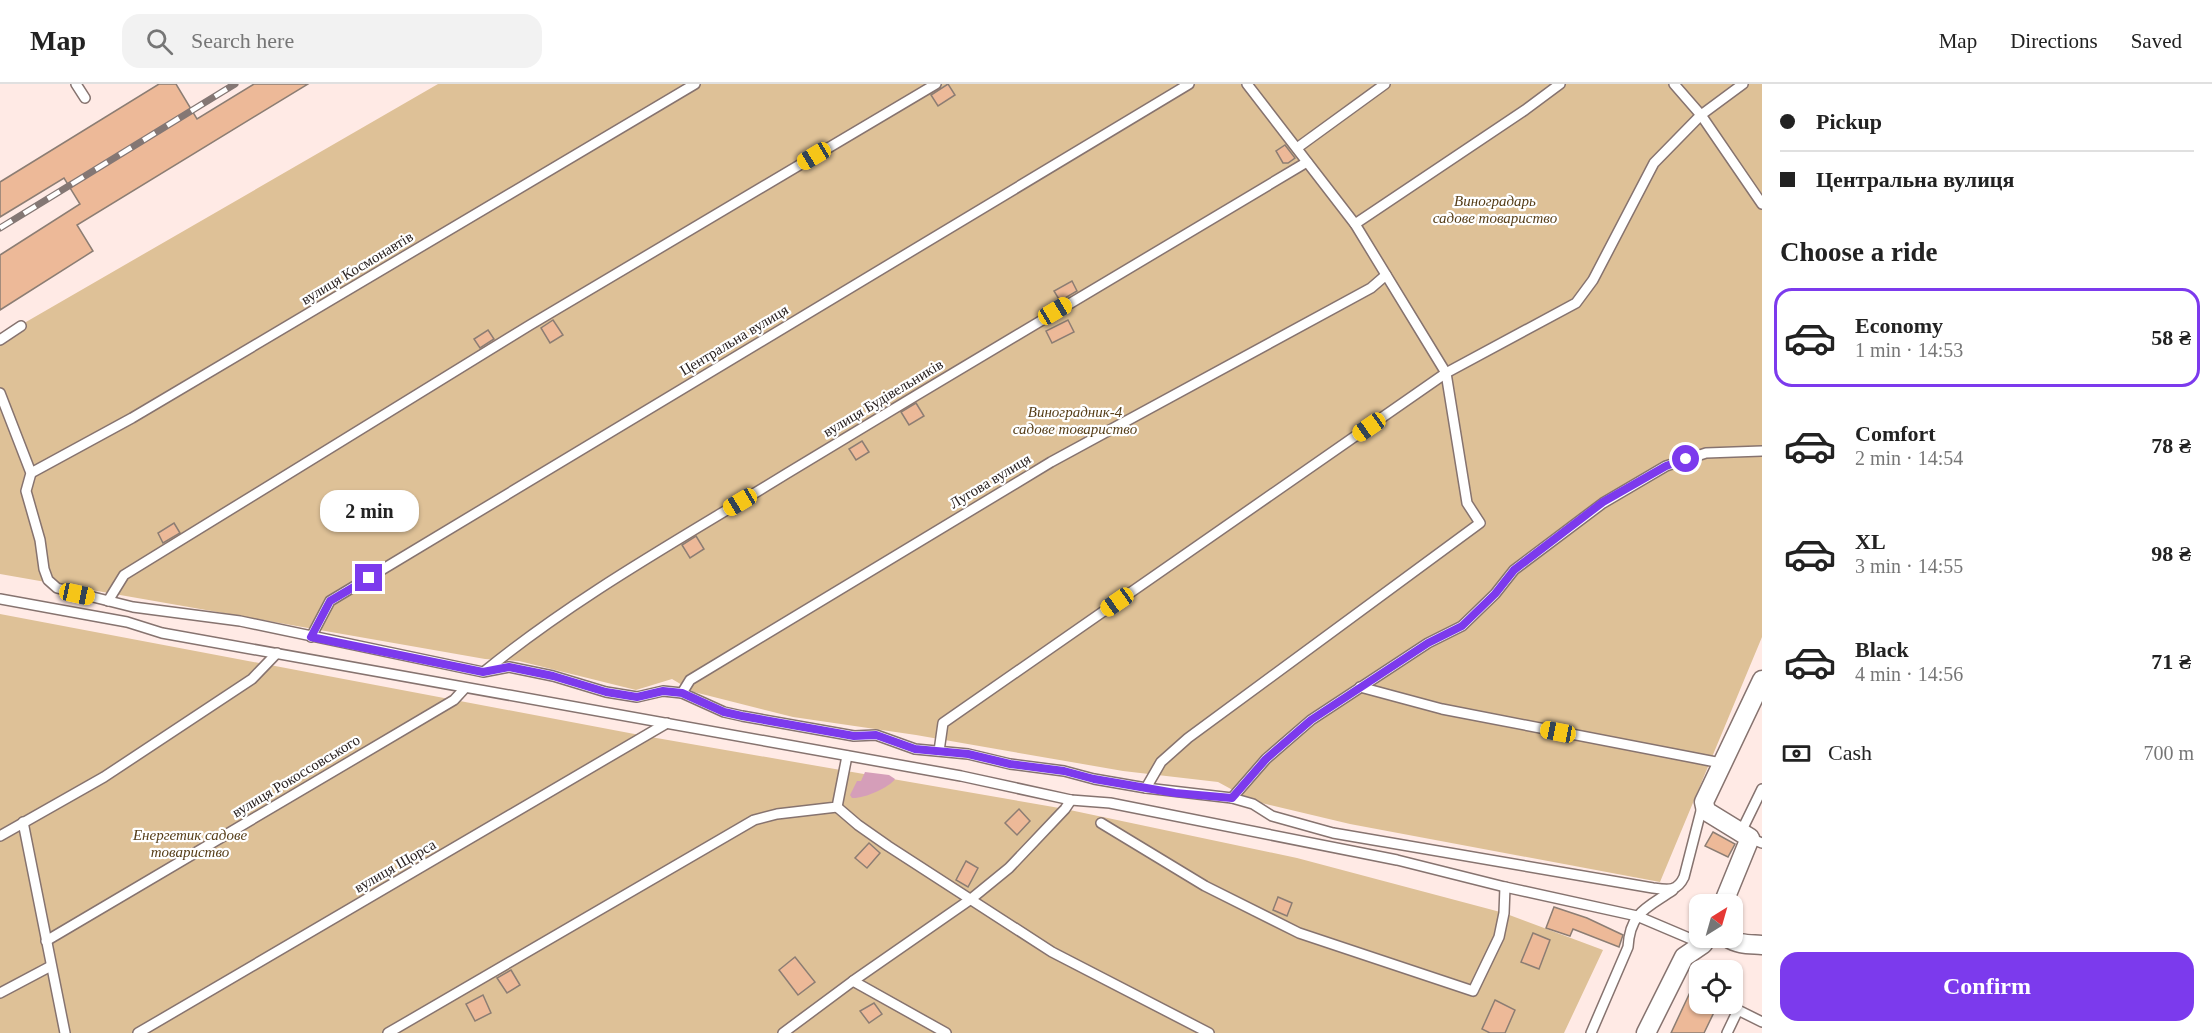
<!DOCTYPE html>
<html lang="en">
<head>
<meta charset="utf-8">
<style>
  body { margin:0; font-family:Georgia,serif; background:#f2f2f2; color:#222; height:100vh; display:flex; flex-direction:column; font-size:22px; white-space:nowrap }
  * { box-sizing:border-box; margin:0 }
  p { font-size:20px; color:#767676 }
  .icon { flex:none; width:33px; height:33px; fill:none; stroke:currentColor; stroke-width:2; stroke-linecap:round; stroke-linejoin:round }
  .map { position:relative; flex:1; overflow:hidden }
  .drawer { display:flex; flex-direction:column; background:#fff; width:450px }
  .drawer>* { flex:none }
  .guide { display:grid; align-content:center; height:132px; padding:0 18px; background:#fff }
  .needle { width:39px; rotate:37deg }
  .buttons { position:absolute; left:1689px; top:810px; display:grid; gap:12px }
  .buttons a { display:grid; place-items:center; width:54px; height:54px; border-radius:12px; background:#fff; box-shadow:0 2px 4px #0004; font-size:30px }
  .end { position:absolute; width:27px; height:27px; margin:-14px; border:8px solid #7c3aed; background:#fff; box-shadow:0 0 0 3px #fff }
  .from { border-radius:50% }
  .bubble { position:absolute; height:42px; border-radius:18px; background:#fff; box-shadow:0 2px 4px #0004; font-size:20px; font-weight:700; line-height:42px; text-align:center }
  .car { position:absolute; width:18px; height:36px; margin:-18px -9px; border-radius:8px; box-shadow:0 0 4px 2px #0007; background:linear-gradient(#f5c518 24%,#345 0 40%,#f5c518 0 76%,#345 0 86%,#f5c518 0) }
  .guide b { display:flex; align-items:center; gap:21px; height:57px; font-size:22px }
  .guide b+b { border-top:2px solid #e0e0e0 }
  .guide i { width:15px; height:15px; background:#222 }
  ul { padding:0; list-style:none }
  li { display:flex; align-items:center; gap:18px; height:99px; margin:0 12px 9px; padding:0 6px; border:3px solid transparent; border-radius:18px }
  li div { flex:1 }
  li b { display:block; font-size:22px }
  li em { font-style:normal; font-weight:700 }
  li.current { border-color:#7c3aed }
  li>.icon { width:54px; height:54px; stroke-width:1.5 }
  h2 { padding:0 18px; font-size:27px; line-height:72px }
  .pay { display:flex; align-items:center; gap:15px; height:66px; padding:0 18px; font-size:22px }
  .pay p { margin-inline-start:auto }
  .primary-button { display:flex; gap:12px; margin-top:auto; padding:12px 18px }
  .primary-button a { flex:1; height:69px; border-radius:18px; background:#7c3aed; color:#fff; font-size:24px; font-weight:700; line-height:69px; text-align:center }
  header { display:flex; align-items:center; gap:36px; box-sizing:border-box; height:84px; padding:0 30px; background:#fff; border-bottom:2px solid #e0e0e0 }
  header strong { font-size:28px }
  nav { display:flex; gap:33px; margin-inline-start:auto; font-size:21px }
  .search { width:420px; height:54px; background:#f2f2f2; display:flex; align-items:center; gap:15px; box-sizing:border-box; padding:0 21px; border-radius:18px; color:#767676; font-size:22px }
  main { display:flex; flex:1; min-height:0 }
  .map>svg:first-child { display:block }
  .green { fill:#dec197 }
  .water { fill:#d59eb9 }
  .building { fill:#edb998; stroke:#8c7d73; stroke-width:1.5 }
  .lines { fill:none; stroke-linecap:round; stroke-linejoin:round }
  .service-casing { stroke:#86736f; stroke-width:12 }
  .minor-casing { stroke:#86736f; stroke-width:21 }
  .service { stroke:#fff; stroke-width:9 }
  .minor { stroke:#fff; stroke-width:18 }
  .rail-casing { stroke:#847774; stroke-width:7 }
  .rail { stroke:#fff; stroke-width:4.5; stroke-dasharray:14; stroke-linecap:butt }
  .route { stroke:#7c3aed; stroke-width:8 }
  .labels { text-anchor:middle; dominant-baseline:central; stroke-width:4.5; stroke-linejoin:round; paint-order:stroke }
  .park-label { font-size:15px; font-style:italic; fill:#563e18; stroke:#fff }
  .street-label { font-size:15px; fill:#2a2221; stroke:#fff }
</style>
</head>
<body>
<header>
<strong>Map</strong>
<div class="search"><svg class="icon" aria-label="search" viewBox="0 0 24 24"><circle cx="10" cy="10" r="6"/><path d="M15 15l6 6"/></svg>Search here</div>
<nav><a>Map</a><a>Directions</a><a>Saved</a></nav>
</header>
<main>
<div class="map">
<svg width="1762" height="949" viewBox="0 0 1762 949">
  <rect width="100%" height="100%" fill="#ffeae5"/>
  <!-- green -->
  <g class="green">
    <path d="M438 0H1762V553L1660 798 1350 740 1253 717 1218 698 1123 687 916 651 793 633 694 608 672 595 636 606 519 577 485 575 0 490V253Z"/>
    <path d="M0 530 645 652 1065 725 1297 774 1504 829 1603 866 1564 949H0Z"/>
  </g>
  <!-- water -->
  <path class="water" d="M865 688 889 691 895 695C889 704 863 715 852 714L850 711 857 697H861Z"/>
  <!-- building -->
  <g class="building">
    <path d="M159 0H176L197 35 254 0H308L77 141 93 167 0 226V171L80 120 64 94 0 133V98Z"/>
    <path d="M948 0 955 11 938 22 931 11Z"/>
    <path d="M1285 61 1295 74 1288 79H1283L1276 67Z"/>
    <path d="M1072 197 1077 207 1060 217 1054 207Z"/>
    <path d="M553 236 563 251 550 259 541 244Z"/>
    <path d="M1068 236 1074 248 1052 259 1046 247Z"/>
    <path d="M488 246 494 255 480 264 474 255Z"/>
    <path d="M916 319 924 332 909 341 901 328Z"/>
    <path d="M862 357 869 368 856 376 849 365Z"/>
    <path d="M174 439 180 449 163 459 158 449Z"/>
    <path d="M696 452 704 465 690 474 682 461Z"/>
    <path d="M1019 725 1030 737 1017 751 1005 739Z"/>
    <path d="M1713 748 1735 760 1728 773 1705 762Z"/>
    <path d="M869 759 880 769 867 784 855 774Z"/>
    <path d="M966 777 978 784 968 803 956 796Z"/>
    <path d="M1278 813 1292 819 1287 832 1273 826Z"/>
    <path d="M1554 823 1587 834 1623 851 1619 863 1573 845 1570 852 1546 844Z"/>
    <path d="M1533 849 1550 856 1539 885 1521 878Z"/>
    <path d="M795 873 815 898 798 911 779 886Z"/>
    <path d="M511 886 520 901 507 909 497 894Z"/>
    <path d="M1700 887V920H1718L1704 949H1671Z"/>
    <path d="M483 911 491 929 475 937 466 920Z"/>
    <path d="M1495 916 1515 926 1505 949H1490L1482 945Z"/>
    <path d="M874 919 882 930 869 939 860 927Z"/>
  </g>
  <g class="lines">
    <!-- service casing -->
    <g class="service-casing">
      <g id="service">
        <path d="M76 0 85 14"/>
        <path d="M1674 0 1701 31 1762 120"/>
        <path d="M1297 64 1385 0"/>
        <path d="M1355 140 1525 26 1560 0"/>
        <path d="M0 256 21 242"/>
        <path d="M0 309 31 389 26 407 40 456 44 485 48 496 57 504 133 523 240 537 483 588 509 583 553 592 606 608 637 613 663 607 682 609 724 628 742 632 854 652 876 651 915 665 968 670 1010 680 1064 687 1094 695 1146 704 1232 714 1253 720 1272 732 1333 749 1653 804C1668 806 1677 808 1684 793L1702 723"/>
        <path d="M31 389 132 334 695 0"/>
        <path d="M0 515 127 538 162 549 961 692 1071 716 1110 719 1397 776 1505 803 1637 832 1703 860"/>
        <path d="M108 517 124 491 530 241 936 0"/>
        <path d="M311 553 330 517 1189 0"/>
        <path d="M485 587C578 511 684 453 786 390 959 285 1133 182 1307 78"/>
        <path d="M1360 603 1442 625 1721 679"/>
        <path d="M682 609 690 596 1051 378 1371 204 1386 191"/>
        <path d="M939 667 943 639 1446 289 1576 219 1593 196 1654 79 1701 31 1743 0"/>
        <path d="M1146 704 1161 678 1188 654 1480 439 1467 419 1446 289 1355 140 1247 0"/>
        <path d="M1232 714 1266 675 1311 636 1428 559 1462 542 1495 510 1514 486 1603 419 1666 382 1706 369 1762 367"/>
        <path d="M837 723 858 741 888 762 1052 868 1209 949"/>
        <path d="M23 738 65 949"/>
        <path d="M1101 739 1205 802 1299 849 1473 907 1499 853 1504 829 1505 803"/>
        <path d="M1741 748 1762 705"/>
        <path d="M0 752 104 693 252 595 277 569"/>
        <path d="M1750 754 1762 759"/>
        <path d="M46 857 454 616 465 604"/>
        <path d="M853 897 946 949"/>
        <path d="M0 909 51 882"/>
        <path d="M138 949 667 639"/>
        <path d="M388 949 754 736 777 730 837 723 847 672"/>
        <path d="M783 949 853 897 971 815 1009 784 1065 725 1071 716"/>
        <path d="M1591 949 1628 863C1630 828 1647 824 1673 806"/>
        <path d="M1727 949 1738 926 1762 938"/>
      </g>
    </g>
    <!-- minor casing -->
    <g class="minor-casing">
      <g id="minor">
        <path d="M1723 820 1750 754 1706 727 1704 718 1762 596"/>
        <path d="M1728 854C1738 861 1750 860 1762 861"/>
        <path d="M1646 949 1684 873 1703 860 1707 854"/>
      </g>
    </g>
    <!-- service -->
    <use href="#service" class="service"/>
    <!-- minor -->
    <use href="#minor" class="minor"/>
    <!-- rail casing -->
    <g class="rail-casing">
      <path id="rail" d="M0 144 235 0"/>
    </g>
    <!-- rail -->
    <use href="#rail" class="rail"/>
  </g>
  <g class="lines">
    <!-- route -->
    <path class="route" d="M369 494 330 517 311 553 483 588 509 583 553 592 606 608 637 613 663 607 682 609 724 628 742 632 854 652 876 651 915 665 968 670 1010 680 1064 687 1094 695 1129 701 1175 709 1232 714 1266 675 1311 636 1428 559 1462 542 1495 510 1514 486 1603 418 1666 382 1686 375"/>
  </g>
  <g class="labels">
    <!-- park labels -->
    <g class="park-label">
      <text x="1495" y="117">Виноградарь<tspan x="1495" dy="17">садове товариство</tspan></text>
      <text x="1075" y="328">Виноградник-4<tspan x="1075" dy="17">садове товариство</tspan></text>
      <text x="190" y="751">Енергетик садове<tspan x="190" dy="17">товариство</tspan></text>
    </g>
    <!-- street labels -->
    <g class="street-label">
      <text transform="translate(357 184) rotate(-31)">вулиця Космонавтів</text>
      <text transform="translate(734 256) rotate(-31)">Центральна вулиця</text>
      <text transform="translate(883 314) rotate(-31)">вулиця Будівельників</text>
      <text transform="translate(990 397) rotate(-31)">Лугова вулиця</text>
      <text transform="translate(296 692) rotate(-31)">вулиця Рокоссовського</text>
      <text transform="translate(395 782) rotate(-30)">вулиця Щорса</text>
    </g>
  </g>
</svg>
<div class="buttons">
<a><svg class="needle" viewBox="-14 -14 28 28"><path d="M0-13l5 13h-10z" fill="#e53935"/><path d="M0 13l5-13h-10z" fill="#767676"/></svg></a>
<a><svg class="icon" aria-label="locate" viewBox="0 0 24 24"><circle cx="12" cy="12" r="6"/><path d="M12 2v4M12 18v4M2 12h4M18 12h4"/></svg></a>
</div>
<i class="end from" style="left:1686px;top:375px"></i>
<i class="end" style="left:369px;top:494px"></i>
<div class="bubble" style="left:320px;top:406px;width:99px">2 min</div>
<i class="car" style="left:814px;top:72px;rotate:239deg"></i>
<i class="car" style="left:1055px;top:227px;rotate:59deg"></i>
<i class="car" style="left:1369px;top:343px;rotate:235deg"></i>
<i class="car" style="left:740px;top:418px;rotate:239deg"></i>
<i class="car" style="left:77px;top:510px;rotate:102deg"></i>
<i class="car" style="left:1117px;top:518px;rotate:235deg"></i>
<i class="car" style="left:1558px;top:648px;rotate:281deg"></i>
</div>
<section class="drawer">
<div class="guide">
<b><i class="from"></i>Pickup</b>
<b><i></i>Центральна вулиця</b>
</div>
<h2>Choose a ride</h2>
<ul>
<li class="current"><svg class="icon" aria-label="car" viewBox="0 0 24 24"><path d="M5 17H2v-5l4-1 3-4h7l3 4 3 1v5h-3M9 17h6M6 11h13"/><circle cx="7" cy="17" r="2"/><circle cx="17" cy="17" r="2"/></svg><div><b>Economy</b><p>1 min · 14:53</p></div><em>58 ₴</em></li>
<li><svg class="icon" aria-label="car" viewBox="0 0 24 24"><path d="M5 17H2v-5l4-1 3-4h7l3 4 3 1v5h-3M9 17h6M6 11h13"/><circle cx="7" cy="17" r="2"/><circle cx="17" cy="17" r="2"/></svg><div><b>Comfort</b><p>2 min · 14:54</p></div><em>78 ₴</em></li>
<li><svg class="icon" aria-label="car" viewBox="0 0 24 24"><path d="M5 17H2v-5l4-1 3-4h7l3 4 3 1v5h-3M9 17h6M6 11h13"/><circle cx="7" cy="17" r="2"/><circle cx="17" cy="17" r="2"/></svg><div><b>XL</b><p>3 min · 14:55</p></div><em>98 ₴</em></li>
<li><svg class="icon" aria-label="car" viewBox="0 0 24 24"><path d="M5 17H2v-5l4-1 3-4h7l3 4 3 1v5h-3M9 17h6M6 11h13"/><circle cx="7" cy="17" r="2"/><circle cx="17" cy="17" r="2"/></svg><div><b>Black</b><p>4 min · 14:56</p></div><em>71 ₴</em></li>
</ul>
<div class="pay"><svg class="icon" aria-label="cash" viewBox="0 0 24 24"><path d="M3 7h18v10H3z"/><circle cx="12" cy="12" r="2"/></svg>Cash<p>700 m</p></div>
<div class="primary-button"><a>Confirm</a></div>
</section>
</main>
</body>
</html>
